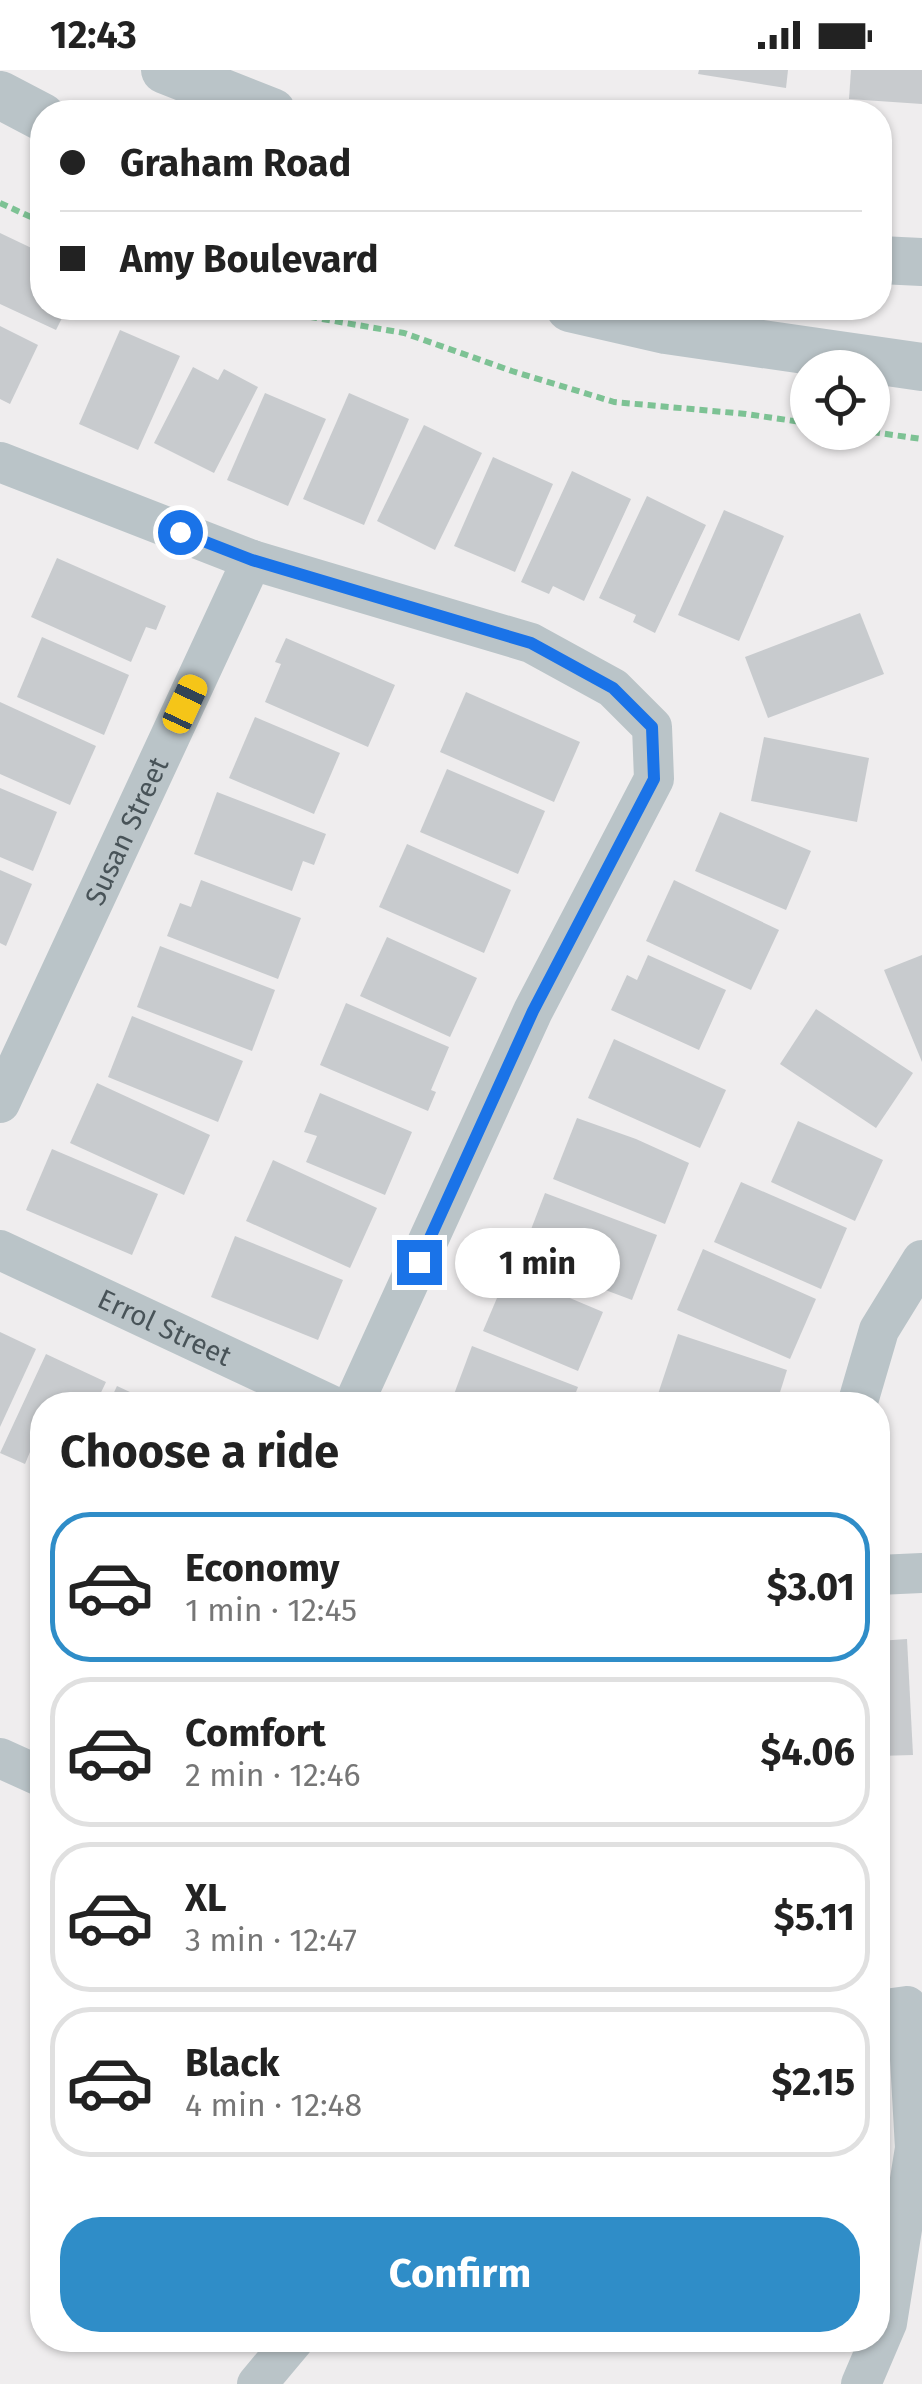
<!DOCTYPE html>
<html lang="en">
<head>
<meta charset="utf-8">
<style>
  body { margin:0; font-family:"Fira Sans",sans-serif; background:#f2f2f2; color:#222; height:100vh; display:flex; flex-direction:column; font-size:38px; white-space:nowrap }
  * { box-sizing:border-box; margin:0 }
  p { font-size:32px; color:#767676 }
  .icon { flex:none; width:55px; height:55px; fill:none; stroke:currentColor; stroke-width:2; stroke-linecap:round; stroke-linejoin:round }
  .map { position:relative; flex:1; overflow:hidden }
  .sheet { position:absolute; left:30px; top:1322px; width:860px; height:960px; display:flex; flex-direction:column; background:#fff; border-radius:40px; box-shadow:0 2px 8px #0004 }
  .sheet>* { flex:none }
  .banner { position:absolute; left:30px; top:30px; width:862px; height:220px; border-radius:40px; box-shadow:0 2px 8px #0004; display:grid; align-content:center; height:220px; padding:0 30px; background:#fff }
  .controls { position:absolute; left:790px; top:280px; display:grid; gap:20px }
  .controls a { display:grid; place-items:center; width:100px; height:100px; border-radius:50%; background:#fff; box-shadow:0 2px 8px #0004; font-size:50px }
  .end { position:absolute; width:45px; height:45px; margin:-22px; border:12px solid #1a73e8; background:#fff; box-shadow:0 0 0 5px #fff }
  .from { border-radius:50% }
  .bubble { position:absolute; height:70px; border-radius:35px; background:#fff; box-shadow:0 2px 8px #0004; font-size:32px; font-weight:700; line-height:70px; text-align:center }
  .car { position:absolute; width:30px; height:60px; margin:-30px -15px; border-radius:12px; box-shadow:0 0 8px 2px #0007; background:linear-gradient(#f5c518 24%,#345 0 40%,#f5c518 0 76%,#345 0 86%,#f5c518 0) }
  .banner b { display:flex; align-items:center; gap:35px; height:95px; font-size:38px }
  .banner b+b { border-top:2px solid #e0e0e0 }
  .banner i { width:25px; height:25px; background:#222 }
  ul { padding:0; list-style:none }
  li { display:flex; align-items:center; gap:30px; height:150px; margin:0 20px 15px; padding:0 10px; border:5px solid #e0e0e0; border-radius:40px }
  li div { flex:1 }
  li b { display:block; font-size:38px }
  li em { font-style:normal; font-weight:700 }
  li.selected { border-color:#2f8dc8 }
  li>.icon { width:90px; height:90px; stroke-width:1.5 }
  h2 { padding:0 30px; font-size:45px; line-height:120px }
  .button { display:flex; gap:20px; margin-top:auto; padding:20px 30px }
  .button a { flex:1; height:115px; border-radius:40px; background:#2f8dc8; color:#fff; font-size:40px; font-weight:700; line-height:115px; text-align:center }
  .status { display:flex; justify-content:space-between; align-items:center; height:70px; padding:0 50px; background:#fff; direction:ltr }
  .status svg { height:28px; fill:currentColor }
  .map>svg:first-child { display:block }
  .building { fill:#c8cbce }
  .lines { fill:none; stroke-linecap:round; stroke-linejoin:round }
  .path { stroke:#7dc294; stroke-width:6; stroke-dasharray:8 5; stroke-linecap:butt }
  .minor { stroke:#bac4c8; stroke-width:40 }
  .tertiary { stroke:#bac4c8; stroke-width:48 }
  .route { stroke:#1a73e8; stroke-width:12 }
  .labels { text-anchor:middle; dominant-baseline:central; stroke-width:8; stroke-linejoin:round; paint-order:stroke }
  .street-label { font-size:28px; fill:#485358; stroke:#fff }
</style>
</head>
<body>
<div class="status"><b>12:43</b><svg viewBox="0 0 49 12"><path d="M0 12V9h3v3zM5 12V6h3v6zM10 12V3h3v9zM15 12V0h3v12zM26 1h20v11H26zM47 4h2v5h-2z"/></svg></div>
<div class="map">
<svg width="922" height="2314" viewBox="0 0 922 2314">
  <rect width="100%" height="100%" fill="#efedee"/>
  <!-- building -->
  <g class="building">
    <path d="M699 0H788L786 18 698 4Z"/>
    <path d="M851 0H922V34L849 29Z"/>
    <path d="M0 163 42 183V238H67L56 260 0 234Z"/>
    <path d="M0 256 38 275 10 334 0 329Z"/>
    <path d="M120 260 180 286 138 380 79 354Z"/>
    <path d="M193 297 218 310 224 299 258 317 214 403 154 373Z"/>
    <path d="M265 323 326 349 288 436 227 410Z"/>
    <path d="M349 323 409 349 364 455 303 429Z"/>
    <path d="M424 355 482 383 435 480 377 451Z"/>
    <path d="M493 387 553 414 515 502 454 476Z"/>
    <path d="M572 401 631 429 584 531 553 516 549 524 521 512Z"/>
    <path d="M647 426 706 455 655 563 633 552 636 545 599 528Z"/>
    <path d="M724 440 784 466 739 571 678 545Z"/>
    <path d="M57 488 166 536 156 560 146 557 131 592 31 547Z"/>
    <path d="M860 543 884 604 768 648 745 587Z"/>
    <path d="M42 567 129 605 104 665 17 627Z"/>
    <path d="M286 568 395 615 368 677 265 632 281 594 275 592Z"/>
    <path d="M466 622 580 672 554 732 440 682Z"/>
    <path d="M0 632 96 676 70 735 0 704Z"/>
    <path d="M255 647 340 683 314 744 229 708Z"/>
    <path d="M764 667 869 688 857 752 751 731Z"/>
    <path d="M447 699 545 741 518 804 420 762Z"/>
    <path d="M0 718 57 742 33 801 0 787Z"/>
    <path d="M217 722 326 764 314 795 303 791 292 821 194 784Z"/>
    <path d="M720 742 811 781 786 840 695 801Z"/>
    <path d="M407 774 511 820 484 883 379 837Z"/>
    <path d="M0 800 32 814 6 876 0 873Z"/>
    <path d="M201 810 301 848 278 909 167 866 180 833 191 837Z"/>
    <path d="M674 810 779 860 751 920 646 871Z"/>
    <path d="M387 867 477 908 450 967 360 926Z"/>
    <path d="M160 876 275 920 252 981 137 937Z"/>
    <path d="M648 885 726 920 699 980 611 940 627 905 637 910Z"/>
    <path d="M922 885V992L884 900Z"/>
    <path d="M346 933 449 977 431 1020 436 1022 428 1041 320 995Z"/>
    <path d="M816 939 913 1003 876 1058 780 994Z"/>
    <path d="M132 946 243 991 218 1052 108 1007Z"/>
    <path d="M614 969 726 1020 700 1078 588 1028Z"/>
    <path d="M97 1013 210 1065 184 1125 70 1073Z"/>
    <path d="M320 1023 412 1062 385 1125 306 1092 317 1066 304 1062Z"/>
    <path d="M577 1048 636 1069 689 1093 665 1154 553 1109Z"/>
    <path d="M798 1051 883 1090 855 1151 771 1112Z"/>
    <path d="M52 1079 158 1124 132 1185 26 1140Z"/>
    <path d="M273 1090 377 1138 350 1198 246 1151Z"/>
    <path d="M741 1112 847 1158 821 1219 714 1172Z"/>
    <path d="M545 1123 657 1165 632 1230 520 1188Z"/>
    <path d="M235 1166 343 1210 318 1270 211 1227Z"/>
    <path d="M703 1179 816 1229 790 1289 677 1240Z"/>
    <path d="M508 1202 603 1242 578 1301 483 1261Z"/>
    <path d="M0 1262 36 1279 0 1357Z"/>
    <path d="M678 1264 787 1300 776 1335H682L657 1327Z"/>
    <path d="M472 1276 578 1317 571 1335H450Z"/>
    <path d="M46 1284 106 1312 95 1335H42V1388L30 1382 25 1394 0 1383Z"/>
    <path d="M117 1316 158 1335H108Z"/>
    <path d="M907 1569 913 1685 878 1686V1571Z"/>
  </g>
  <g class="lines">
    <!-- path -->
    <g class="path">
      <path d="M0 133 42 152"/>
      <path d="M258 238 404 263 512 301 614 332 746 344 808 353"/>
      <path d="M872 362 922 369"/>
    </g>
    <!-- minor -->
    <g class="minor">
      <path d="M0 392 252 490 531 573 613 618 652 657 654 709 533 941 353 1335"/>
      <path id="s1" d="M0 1033 252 490"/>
      <path id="s2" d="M0 1180 331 1335"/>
      <path d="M857 1335 879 1260 922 1190"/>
      <path d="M878 1505 922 1503"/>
      <path d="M0 1688 42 1707"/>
      <path d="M257 2314 294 2270"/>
      <path d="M861 2314 887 2253 915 2078 907 1936 878 1940"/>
    </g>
    <!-- tertiary -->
    <g class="tertiary">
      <path d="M165 0 272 42"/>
      <path d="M0 25 42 47"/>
      <path d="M880 190 922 192"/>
      <path d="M570 238 666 260 922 297"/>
    </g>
  </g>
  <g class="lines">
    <!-- route -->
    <path class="route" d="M180 462 252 490 531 573 613 618 652 657 654 709 533 941 419 1192"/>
  </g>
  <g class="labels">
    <!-- street labels -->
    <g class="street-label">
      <text stroke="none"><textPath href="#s1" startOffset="300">Susan Street</textPath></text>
      <text stroke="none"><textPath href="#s2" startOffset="182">Errol Street</textPath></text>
    </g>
  </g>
</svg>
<div class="controls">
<a><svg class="icon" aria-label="locate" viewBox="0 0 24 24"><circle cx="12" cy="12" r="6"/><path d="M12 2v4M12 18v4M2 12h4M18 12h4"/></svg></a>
</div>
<i class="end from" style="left:180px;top:462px"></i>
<i class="end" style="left:419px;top:1192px"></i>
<div class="bubble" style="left:455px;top:1158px;width:165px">1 min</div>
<i class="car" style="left:185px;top:634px;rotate:25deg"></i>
<div class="banner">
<b><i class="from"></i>Graham Road</b>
<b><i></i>Amy Boulevard</b>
</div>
<section class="sheet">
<h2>Choose a ride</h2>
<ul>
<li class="selected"><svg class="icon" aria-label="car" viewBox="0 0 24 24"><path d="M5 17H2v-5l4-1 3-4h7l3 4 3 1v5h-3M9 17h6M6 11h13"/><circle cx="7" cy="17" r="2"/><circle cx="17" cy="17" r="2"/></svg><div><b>Economy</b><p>1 min · 12:45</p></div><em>$3.01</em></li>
<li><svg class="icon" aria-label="car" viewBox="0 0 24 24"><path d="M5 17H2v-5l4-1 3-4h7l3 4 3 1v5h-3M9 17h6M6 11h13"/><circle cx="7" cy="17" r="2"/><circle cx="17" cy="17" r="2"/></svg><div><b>Comfort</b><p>2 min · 12:46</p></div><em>$4.06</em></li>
<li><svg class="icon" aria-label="car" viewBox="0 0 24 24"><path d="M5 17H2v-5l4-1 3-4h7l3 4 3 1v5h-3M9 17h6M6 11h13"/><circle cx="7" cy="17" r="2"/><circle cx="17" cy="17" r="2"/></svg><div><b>XL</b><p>3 min · 12:47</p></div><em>$5.11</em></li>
<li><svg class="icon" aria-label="car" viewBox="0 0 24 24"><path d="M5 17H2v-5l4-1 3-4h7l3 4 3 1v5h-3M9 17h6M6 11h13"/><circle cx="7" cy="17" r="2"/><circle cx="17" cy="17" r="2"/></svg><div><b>Black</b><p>4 min · 12:48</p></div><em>$2.15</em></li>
</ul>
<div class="button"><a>Confirm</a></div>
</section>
</div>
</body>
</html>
